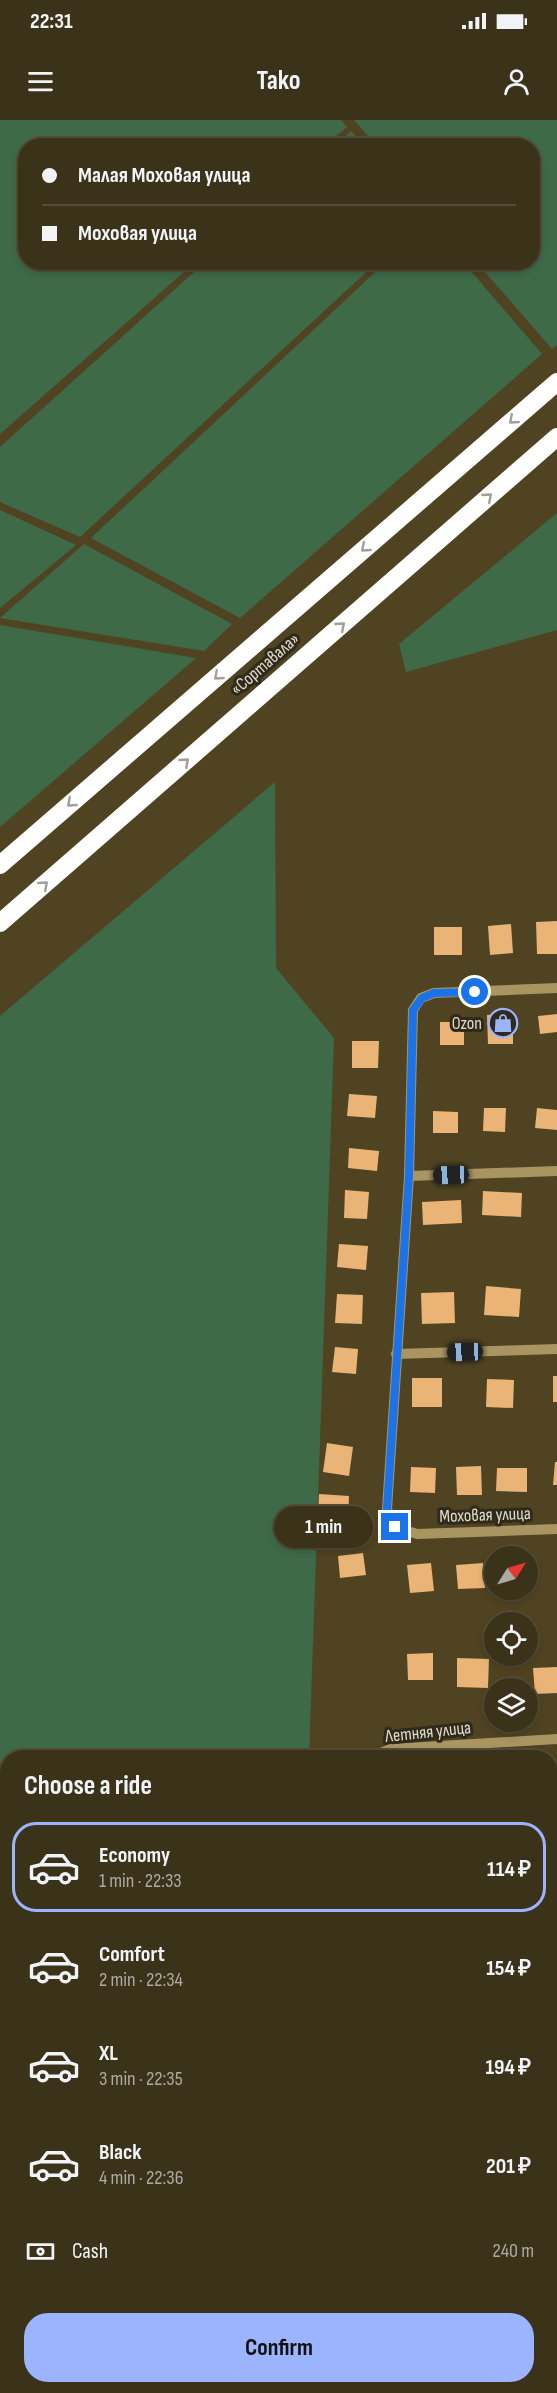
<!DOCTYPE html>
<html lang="en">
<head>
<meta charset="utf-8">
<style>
  body { margin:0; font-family:"Sofia Sans Condensed",sans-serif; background:#463e27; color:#f1f3f6; height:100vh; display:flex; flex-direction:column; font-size:22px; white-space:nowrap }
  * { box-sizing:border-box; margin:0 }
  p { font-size:20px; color:#acaaa2 }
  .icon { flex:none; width:33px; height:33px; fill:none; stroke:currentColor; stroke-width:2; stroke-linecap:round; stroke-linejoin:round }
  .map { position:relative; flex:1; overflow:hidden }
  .panel { position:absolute; left:0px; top:1630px; width:558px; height:644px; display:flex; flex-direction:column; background:#3b321a; border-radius:24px 24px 0 0; box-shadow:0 3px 9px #0003,0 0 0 2px #544d39 }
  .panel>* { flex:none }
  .guide { position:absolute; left:18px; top:18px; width:522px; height:132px; border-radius:24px; box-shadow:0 3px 9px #0003,0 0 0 2px #544d39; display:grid; align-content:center; height:132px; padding:0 24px; background:#3b321a }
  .needle { width:39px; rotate:53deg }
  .tools { position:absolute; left:484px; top:1426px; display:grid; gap:12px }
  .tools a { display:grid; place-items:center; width:54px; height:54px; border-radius:50%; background:#3b321a; box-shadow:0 3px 9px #0003,0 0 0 2px #544d39; font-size:30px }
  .end { position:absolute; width:27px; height:27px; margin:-14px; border:8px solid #1a73e8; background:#fff; box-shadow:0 0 0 3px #fff }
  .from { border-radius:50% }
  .bubble { position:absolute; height:42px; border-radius:21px; background:#3b321a; box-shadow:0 3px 9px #0003,0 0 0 2px #544d39; font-size:20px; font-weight:700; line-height:42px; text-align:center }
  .car { position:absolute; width:18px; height:36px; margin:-18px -9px; border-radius:8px; box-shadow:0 0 4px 2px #0007; background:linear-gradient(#222 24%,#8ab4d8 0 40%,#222 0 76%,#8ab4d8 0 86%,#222 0) }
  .guide b { display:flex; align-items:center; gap:21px; height:57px; font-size:22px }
  .guide b+b { border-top:2px solid #544d39 }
  .guide i { width:15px; height:15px; background:#f1f3f6 }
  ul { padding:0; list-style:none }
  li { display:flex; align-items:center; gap:18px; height:90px; margin:0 12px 9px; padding:0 12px; border:3px solid transparent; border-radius:24px }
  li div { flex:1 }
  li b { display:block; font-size:22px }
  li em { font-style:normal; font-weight:700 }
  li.current { border-color:#9cb4fd }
  li>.icon { width:54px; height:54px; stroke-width:1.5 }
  h2 { padding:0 24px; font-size:27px; line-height:72px }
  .pay { display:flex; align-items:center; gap:15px; height:66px; padding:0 24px; font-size:22px }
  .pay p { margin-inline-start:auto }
  .primary-button { display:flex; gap:12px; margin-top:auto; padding:12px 24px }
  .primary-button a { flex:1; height:69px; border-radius:24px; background:#9cb4fd; color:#111; font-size:24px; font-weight:700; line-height:69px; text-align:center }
  .status { display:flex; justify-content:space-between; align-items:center; height:42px; padding:0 30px; background:#3b321a; direction:ltr }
  .status svg { height:16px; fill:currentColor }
  header { display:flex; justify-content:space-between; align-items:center; height:78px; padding:0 24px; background:#3b321a; font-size:27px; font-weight:700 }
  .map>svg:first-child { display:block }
  .green { fill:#3f6a48 }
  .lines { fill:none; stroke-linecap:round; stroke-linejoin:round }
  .river { stroke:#445692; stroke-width:28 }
  .building { fill:#eab476 }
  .minor { stroke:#a89562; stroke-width:10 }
  .highway { stroke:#fff; stroke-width:18 }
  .oneway { stroke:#a19f98 }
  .route { stroke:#1a73e8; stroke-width:8 }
  .labels { text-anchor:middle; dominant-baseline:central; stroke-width:6; stroke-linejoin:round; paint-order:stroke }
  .street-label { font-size:18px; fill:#e2dbc9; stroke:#2f2a1b }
  .poi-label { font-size:18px; fill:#e2dbc9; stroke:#2f2a1b; text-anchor:end }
</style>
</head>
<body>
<div class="status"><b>22:31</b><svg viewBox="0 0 49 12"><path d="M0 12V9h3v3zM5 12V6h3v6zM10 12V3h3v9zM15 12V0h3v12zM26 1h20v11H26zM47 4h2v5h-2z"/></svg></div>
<header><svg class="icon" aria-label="menu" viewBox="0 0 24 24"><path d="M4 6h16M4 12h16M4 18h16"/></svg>Tako<svg class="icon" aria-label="person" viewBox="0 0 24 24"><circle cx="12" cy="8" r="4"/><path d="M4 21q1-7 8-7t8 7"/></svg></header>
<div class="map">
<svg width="557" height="2273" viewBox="0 0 557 2273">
  <rect width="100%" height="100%" fill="#4f4322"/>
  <!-- green -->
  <g class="green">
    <path d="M0 0H341L347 7 326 25 26 26V142L194 143 0 314Z"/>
    <path d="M354 0H557V225L552 229 477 143 532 142V26L376 25Z"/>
    <path d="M351 11 363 25H335Z"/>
    <path d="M205 142 376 143 80 417 0 382V327Z"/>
    <path d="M386 142 464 143 542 234 240 498 91 418Z"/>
    <path d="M0 390 76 425 0 488Z"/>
    <path d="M557 393V510L406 552 399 524Z"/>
    <path d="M84 424 232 504 204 531 0 498Z"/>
    <path d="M0 505 196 538 0 707Z"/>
    <path d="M275 662 276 848 334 918 309 1638H8V1897L0 1905V896Z"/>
    <path d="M557 2144V2273H309L304 2267 550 2266 551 2148Z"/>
    <path d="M263 2267H295L288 2273 266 2271Z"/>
  </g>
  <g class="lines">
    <!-- river -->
    <g class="river">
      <path d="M550 2159 557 2156"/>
      <path d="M364 2266 366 2273"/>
    </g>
  </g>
  <!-- building -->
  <g class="building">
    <path d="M557 801V834H537L536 802Z"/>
    <path d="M511 804 513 833 490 835 488 806Z"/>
    <rect x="434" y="807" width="28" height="28"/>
    <path d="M513 894V924H488L487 895Z"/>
    <path d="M557 894V912L540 914 538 896Z"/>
    <rect x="440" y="902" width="24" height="23"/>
    <path d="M352 921H379L378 948H352Z"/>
    <path d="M349 974 377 976 375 998 347 996Z"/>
    <path d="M484 988H506L505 1012 483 1011Z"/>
    <path d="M537 988 557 990V1010L535 1008Z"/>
    <path d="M433 991 458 992V1013H433Z"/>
    <path d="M349 1028 379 1031 377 1051 348 1048Z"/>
    <path d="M345 1070 369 1072 367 1099 344 1098Z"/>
    <path d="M483 1071 522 1073 521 1097 482 1095Z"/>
    <path d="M461 1080 462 1103 423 1105 422 1082Z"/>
    <path d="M339 1124 368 1126 366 1150 337 1147Z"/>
    <path d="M486 1166 521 1169 519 1197 484 1195Z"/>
    <path d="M454 1172 455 1203 422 1204 421 1173Z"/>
    <path d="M337 1174 363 1175 362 1204 335 1203Z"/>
    <path d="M335 1227 358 1229 356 1254 332 1252Z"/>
    <rect x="553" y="1256" width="4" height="26"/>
    <rect x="412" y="1258" width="30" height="29"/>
    <path d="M487 1259 514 1260 513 1288 486 1287Z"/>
    <path d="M327 1323 353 1327 349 1356 323 1352Z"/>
    <path d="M555 1342H557V1365H553Z"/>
    <path d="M481 1346 482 1375H457L456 1347Z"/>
    <path d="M411 1347 436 1348 435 1373 410 1372Z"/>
    <path d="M497 1348H527V1372L496 1371Z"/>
    <path d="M319 1374 349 1376 348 1400 318 1398Z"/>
    <path d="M363 1433 366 1455 340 1458 338 1436Z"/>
    <path d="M534 1438 535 1464H528V1439Z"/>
    <path d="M431 1443 434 1471 410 1473 407 1445Z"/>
    <path d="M483 1443 485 1468 458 1469 456 1445Z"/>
    <path d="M433 1533V1560H408L407 1534Z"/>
    <path d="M457 1538 489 1539 488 1568 457 1567Z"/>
    <path d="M557 1547V1573L535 1574 533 1548Z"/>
    <path d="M557 1877V1898L550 1891V1882Z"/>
    <path d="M557 2049V2089L550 2083V2057Z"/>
    <path d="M0 2095 8 2096V2112L0 2117Z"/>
    <path d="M8 2188V2208L0 2197V2193Z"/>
    <path d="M8 2221V2253L0 2259V2226Z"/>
    <path d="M61 2266H89L79 2273H59L57 2270Z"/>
    <path d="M89 2266H121L125 2273H94Z"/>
  </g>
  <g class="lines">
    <!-- minor -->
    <g class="minor">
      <path d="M557 868 434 873 421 878 413 890 409 1056 387 1389 395 1407 417 1414 557 1409"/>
      <path d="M409 1056 557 1051"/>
      <path d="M396 1234 557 1229"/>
      <path d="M377 1638 378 1634 390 1629 557 1619"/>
      <path d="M0 2058 8 2052"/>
    </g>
    <!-- highway -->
    <g class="highway">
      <path d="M0 745 557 262"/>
      <path d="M0 803 557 317"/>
    </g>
  </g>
  <!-- one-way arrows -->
  <defs><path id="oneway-chevron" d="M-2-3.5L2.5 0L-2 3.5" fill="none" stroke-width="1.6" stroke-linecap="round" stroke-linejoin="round" transform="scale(1.5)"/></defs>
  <g class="oneway">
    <use href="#oneway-chevron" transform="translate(513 300) rotate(139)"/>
    <use href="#oneway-chevron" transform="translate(488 377) rotate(-41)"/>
    <use href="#oneway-chevron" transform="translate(365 428) rotate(139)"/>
    <use href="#oneway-chevron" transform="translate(341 506) rotate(-41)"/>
    <use href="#oneway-chevron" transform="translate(218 556) rotate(139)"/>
    <use href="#oneway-chevron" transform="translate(185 642) rotate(-41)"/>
    <use href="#oneway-chevron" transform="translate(71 683) rotate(139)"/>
    <use href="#oneway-chevron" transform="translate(44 765) rotate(-41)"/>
  </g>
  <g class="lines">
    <!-- route -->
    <path class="route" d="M395 1407 387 1389 409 1056 413 890 422 878 434 873 475 872"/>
  </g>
  <!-- icons -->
  <defs>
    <g id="shop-ring" transform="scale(1.5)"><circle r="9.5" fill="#2f2a1b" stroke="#9cb4fd" stroke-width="1.5"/><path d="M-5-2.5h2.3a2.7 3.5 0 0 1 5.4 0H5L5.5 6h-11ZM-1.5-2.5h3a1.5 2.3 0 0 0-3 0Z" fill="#9cb4fd"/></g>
  </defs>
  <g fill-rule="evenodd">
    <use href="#shop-ring" x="503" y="903"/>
  </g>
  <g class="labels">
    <!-- street labels -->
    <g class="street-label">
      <text transform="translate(265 544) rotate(-41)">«Сортавала»</text>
      <text transform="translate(485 1395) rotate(-2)">Моховая улица</text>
      <text transform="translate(428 1612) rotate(-6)">Летняя улица</text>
    </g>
    <!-- poi labels -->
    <g class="poi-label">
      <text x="482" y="903">Ozon</text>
    </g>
  </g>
</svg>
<div class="tools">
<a><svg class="needle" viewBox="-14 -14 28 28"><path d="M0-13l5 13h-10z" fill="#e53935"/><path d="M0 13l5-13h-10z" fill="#acaaa2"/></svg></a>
<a><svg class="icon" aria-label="locate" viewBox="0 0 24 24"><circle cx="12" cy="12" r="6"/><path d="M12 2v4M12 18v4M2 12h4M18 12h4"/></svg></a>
<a><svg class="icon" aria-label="layers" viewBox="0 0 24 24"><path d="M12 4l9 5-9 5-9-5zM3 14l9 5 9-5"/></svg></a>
</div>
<i class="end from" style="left:475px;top:872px"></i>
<i class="end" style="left:395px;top:1407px"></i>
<div class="bubble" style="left:274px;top:1386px;width:99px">1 min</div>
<i class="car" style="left:451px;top:1055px;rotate:268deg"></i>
<i class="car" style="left:465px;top:1232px;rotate:268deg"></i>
<div class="guide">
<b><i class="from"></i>Малая Моховая улица</b>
<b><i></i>Моховая улица</b>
</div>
<section class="panel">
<h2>Choose a ride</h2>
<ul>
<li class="current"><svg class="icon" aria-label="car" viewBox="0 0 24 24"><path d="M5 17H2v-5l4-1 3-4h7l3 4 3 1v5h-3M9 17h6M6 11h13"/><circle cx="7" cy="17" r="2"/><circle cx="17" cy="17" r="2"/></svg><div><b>Economy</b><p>1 min · 22:33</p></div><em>114 ₽</em></li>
<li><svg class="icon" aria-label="car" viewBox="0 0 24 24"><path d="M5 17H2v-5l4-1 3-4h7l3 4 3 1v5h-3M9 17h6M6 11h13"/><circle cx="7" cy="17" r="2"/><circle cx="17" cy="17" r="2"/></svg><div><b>Comfort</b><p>2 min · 22:34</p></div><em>154 ₽</em></li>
<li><svg class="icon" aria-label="car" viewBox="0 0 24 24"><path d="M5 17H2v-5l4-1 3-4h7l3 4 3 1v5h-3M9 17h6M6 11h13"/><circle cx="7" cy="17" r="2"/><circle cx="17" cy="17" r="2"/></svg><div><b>XL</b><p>3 min · 22:35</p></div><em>194 ₽</em></li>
<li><svg class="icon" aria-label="car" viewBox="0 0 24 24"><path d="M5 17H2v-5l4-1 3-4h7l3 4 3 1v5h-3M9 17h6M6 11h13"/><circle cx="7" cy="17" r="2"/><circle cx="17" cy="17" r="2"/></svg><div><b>Black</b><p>4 min · 22:36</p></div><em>201 ₽</em></li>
</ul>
<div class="pay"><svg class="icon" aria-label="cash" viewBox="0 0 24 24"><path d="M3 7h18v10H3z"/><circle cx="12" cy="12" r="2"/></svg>Cash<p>240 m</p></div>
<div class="primary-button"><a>Confirm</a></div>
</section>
</div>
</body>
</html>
